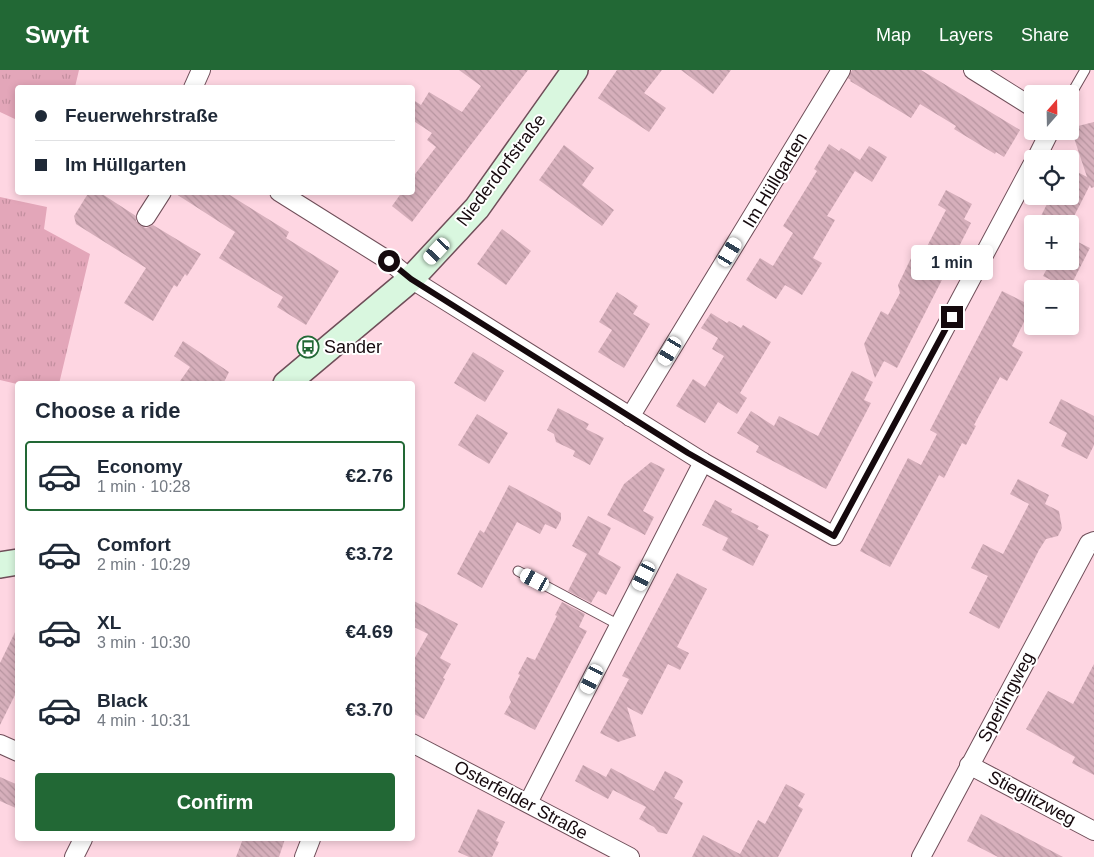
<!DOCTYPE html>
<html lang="en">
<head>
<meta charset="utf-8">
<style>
  body { margin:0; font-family:Helvetica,sans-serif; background:#f2f2f3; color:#1f2937; height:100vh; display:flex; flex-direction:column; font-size:19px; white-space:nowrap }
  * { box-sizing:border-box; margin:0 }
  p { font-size:16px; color:#747a83 }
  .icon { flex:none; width:28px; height:28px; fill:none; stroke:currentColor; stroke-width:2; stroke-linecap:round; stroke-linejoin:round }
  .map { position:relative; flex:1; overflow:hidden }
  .drawer { position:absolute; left:15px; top:311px; width:400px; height:460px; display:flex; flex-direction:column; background:#fff; border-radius:5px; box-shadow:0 2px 8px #0003 }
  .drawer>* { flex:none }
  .banner { position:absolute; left:15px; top:15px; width:400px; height:110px; border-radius:5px; box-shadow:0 2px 8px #0003; display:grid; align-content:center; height:110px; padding:0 20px; background:#fff }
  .needle { width:32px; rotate:20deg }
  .tools { position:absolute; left:1024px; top:15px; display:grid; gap:10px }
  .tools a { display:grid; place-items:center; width:55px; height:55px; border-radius:5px; background:#fff; box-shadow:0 2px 8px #0003; font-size:25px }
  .end { position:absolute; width:22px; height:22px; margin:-11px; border:6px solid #15090d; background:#fff; box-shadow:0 0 0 2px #fff }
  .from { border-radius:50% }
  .bubble { position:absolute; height:35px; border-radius:5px; background:#fff; box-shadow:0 2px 8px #0003; font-size:16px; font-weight:800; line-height:35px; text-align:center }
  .car { position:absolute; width:15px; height:30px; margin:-15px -8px; border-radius:6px; box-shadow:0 0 4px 1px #0007; background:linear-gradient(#fff 24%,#345 0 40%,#fff 0 76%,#345 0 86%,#fff 0) }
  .banner b { display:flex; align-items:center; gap:18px; height:48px; font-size:19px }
  .banner b+b { border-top:1px solid #e0e1e3 }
  .banner i { width:12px; height:12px; background:#1f2937 }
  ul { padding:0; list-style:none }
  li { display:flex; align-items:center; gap:15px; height:70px; margin:0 10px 8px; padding:0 10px; border:2px solid transparent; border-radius:5px }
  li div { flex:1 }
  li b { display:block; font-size:19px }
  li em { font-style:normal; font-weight:800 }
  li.current { border-color:#226835 }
  li>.icon { width:45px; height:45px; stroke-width:1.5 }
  h2 { padding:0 20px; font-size:22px; line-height:60px }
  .action { display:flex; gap:10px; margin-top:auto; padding:10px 20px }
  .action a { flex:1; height:58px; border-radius:5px; background:#226835; color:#fff; font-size:20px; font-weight:800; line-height:58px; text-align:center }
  header { display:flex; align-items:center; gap:30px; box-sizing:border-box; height:70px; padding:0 25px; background:#226835; color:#fff }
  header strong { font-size:24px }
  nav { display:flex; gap:28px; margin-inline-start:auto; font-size:18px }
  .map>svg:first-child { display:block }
  .grass { fill:url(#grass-tufts) }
  .building { fill:url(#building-back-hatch) }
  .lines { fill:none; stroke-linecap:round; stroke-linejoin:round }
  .lane-casing { stroke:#6f4e59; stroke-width:11 }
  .street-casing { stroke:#6f4e59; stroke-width:20 }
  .secondary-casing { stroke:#6f4e59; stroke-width:28 }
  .lane { stroke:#fff; stroke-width:9 }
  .street { stroke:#fff; stroke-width:18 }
  .secondary { stroke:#d9f7df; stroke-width:25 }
  .route { stroke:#15090d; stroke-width:6 }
  .labels { text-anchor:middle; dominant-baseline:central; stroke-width:4; stroke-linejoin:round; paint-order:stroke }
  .street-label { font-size:18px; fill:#15090d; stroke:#fff }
  .poi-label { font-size:18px; fill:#15090d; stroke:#fff; text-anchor:start }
</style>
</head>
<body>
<header>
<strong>Swyft</strong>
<nav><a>Map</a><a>Layers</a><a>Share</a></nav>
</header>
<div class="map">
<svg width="1094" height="787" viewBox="0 0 1094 787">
  <defs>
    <pattern id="grass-tufts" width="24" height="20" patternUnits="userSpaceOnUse" patternTransform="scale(1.25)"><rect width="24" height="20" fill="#e3a6b9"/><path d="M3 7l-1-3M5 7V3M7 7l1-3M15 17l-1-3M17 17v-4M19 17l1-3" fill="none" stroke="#c28e9e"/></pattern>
    <pattern id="building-back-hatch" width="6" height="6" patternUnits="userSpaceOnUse" patternTransform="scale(1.25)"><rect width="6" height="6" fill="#d6afbb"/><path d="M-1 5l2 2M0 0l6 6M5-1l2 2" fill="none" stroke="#b795a0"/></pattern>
  </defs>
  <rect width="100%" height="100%" fill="#fed6e2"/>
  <!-- grass -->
  <g class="grass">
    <path d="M0 0H79L75 17 18 18 17 50 0 42Z"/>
    <path d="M0 127 47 137 44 159 90 184 59 314H17L0 310Z"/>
  </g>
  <!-- building -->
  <g class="building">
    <path d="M459 0H528L412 152 392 136 402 122H412V108L436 77 427 70 432 63 412 50V29L421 35 429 22 462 42 481 16Z"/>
    <path d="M617 0H662L644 23 666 38 649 62 598 28Z"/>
    <path d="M681 0H731L713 24Z"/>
    <path d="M852 0H921L1020 60 1004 87 996 82 995 84 954 59 956 56 920 34 911 48 850 11 851 10 848 8Z"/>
    <path d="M1094 52V117L1091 118 1090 115 1070 154H1037L1051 126H1070V98L1087 107 1073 65 1078 56Z"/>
    <path d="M829 74 839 81 841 78 860 90 869 76 887 87 872 112 855 101 827 146 835 150 813 188 822 193 802 225 785 215 776 229 746 210 760 188 773 196 793 163 783 156 817 101 814 99Z"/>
    <path d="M564 75 594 98 582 115 614 140 602 156 539 110Z"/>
    <path d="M946 120 972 134 964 149 971 153 897 298 884 291 875 308 864 274 881 241 888 245 900 223 898 215 913 184 921 188 946 140 938 135Z"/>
    <path d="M89 122H99L136 146V151L141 156 146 158 153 155 201 184 187 206 185 204 177 217 174 215 153 251 124 233 146 198 76 154 74 146Z"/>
    <path d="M173 122H225L289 162 286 168 339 201 306 255 277 237 283 227 219 188 235 162Z"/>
    <path d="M502 159 531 181 506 215 477 194Z"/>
    <path d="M1070 168 1090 178 1069 219 1043 206 1051 191H1070Z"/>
    <path d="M1002 221 1032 236 1012 276 1023 282 1007 311 1000 307 974 355 976 356 966 375 962 373 944 408 939 405 890 497 860 481 908 388 921 395 937 364 930 360Z"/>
    <path d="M617 222 638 236 633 244 650 254 624 298 598 282 612 260 599 252Z"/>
    <path d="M711 243 727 253 729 251 741 258 743 255 771 272 740 323 747 328 737 344 718 332 705 353 676 336 693 309 705 317 724 286 712 279 718 268 701 258Z"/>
    <path d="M183 271 229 302 223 314H178L190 297 174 286Z"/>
    <path d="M473 282 504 301 485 332 454 313Z"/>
    <path d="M852 301 873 312 864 330 871 333 826 419 756 382 759 376 737 363 751 341 774 356 779 346 818 366Z"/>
    <path d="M1061 329 1094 346V375L1087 389 1061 376 1067 363 1049 353Z"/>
    <path d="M558 338 589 354 586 359 604 368 590 395 573 386 575 381 556 372 554 364 547 360Z"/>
    <path d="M477 344 508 363 489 394 458 375Z"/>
    <path d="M651 392 665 399 643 441 654 447 645 465 607 445 624 414Z"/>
    <path d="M1018 409 1049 425 1045 434 1059 441 1062 458 1058 466 1046 469 1039 480 999 559 969 543 988 506 971 498 983 474 1003 484 1029 434 1010 424Z"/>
    <path d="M509 415 561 443V450L556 459 545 454 540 464 517 452 482 518 457 504 480 460 484 463Z"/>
    <path d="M715 430 732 439 731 442 759 456 757 459 769 465 753 496 722 480 728 468 702 455Z"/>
    <path d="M588 446 611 458 598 484 621 497 606 525 598 521 591 533 568 521 587 484 572 476Z"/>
    <path d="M677 503 707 519 677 577 689 583 680 600 668 594 642 645 627 637 636 666 618 672 600 663 629 609 622 606Z"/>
    <path d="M412 530 458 554 440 588 451 594 443 608 445 609 424 649 412 643V593L428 564 412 556Z"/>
    <path d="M562 532 585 544 579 557 587 561 535 660 504 644 511 632 509 627 520 605 518 604 527 587 535 590 557 546 555 545Z"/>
    <path d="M18 556V619L0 655V593Z"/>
    <path d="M1094 594V705L1072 693 1075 687 1026 659 1048 621 1073 634Z"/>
    <path d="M583 695 606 707 611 698 654 721 665 701 682 710 683 712 674 728 683 733 667 764 658 762 654 757 639 749 646 737 613 720 608 729 575 711Z"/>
    <path d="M0 707 18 715V739L0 731Z"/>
    <path d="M786 714 805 724 798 736 803 739 778 787H692L703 765 740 784 758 750 765 754Z"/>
    <path d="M478 739 505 752 496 771 499 772 492 787H469L458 782Z"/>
    <path d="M981 744 1063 787H998L967 771Z"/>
    <path d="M243 769H285L279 787H236Z"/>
  </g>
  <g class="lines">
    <!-- lane casing -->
    <g class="lane-casing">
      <g id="lane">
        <path d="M1070 26 1085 0"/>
        <path d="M518 501 619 555"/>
      </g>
    </g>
    <!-- street casing -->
    <g class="street-casing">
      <g id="street">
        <path d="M973 0 1032 37"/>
        <path d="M193 18 201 0"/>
        <path d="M1036 89 1050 61"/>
        <path d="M279 122 389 191 411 209 703 392 834 466 1032 95"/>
        <path d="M146 147 162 122"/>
        <path d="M630 347 841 0"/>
        <path d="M412 673 630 787"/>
        <path d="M0 674 18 682"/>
        <path d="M969 695 1094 761"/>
        <path d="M528 733 703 392"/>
        <path d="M74 787 83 769"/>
        <path d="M304 787 311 769"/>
        <path d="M921 787 1089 473 1094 471"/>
      </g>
    </g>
    <!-- secondary casing -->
    <g class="secondary-casing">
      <g id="secondary">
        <path d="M286 314 411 209 477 138 575 0"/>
        <path d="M0 495 18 492"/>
      </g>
    </g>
    <!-- lane -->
    <use href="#lane" class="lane"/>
    <!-- street -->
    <use href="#street" class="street"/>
    <!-- secondary -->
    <use href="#secondary" class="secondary"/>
  </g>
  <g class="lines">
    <!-- route -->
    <path class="route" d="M389 191 411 209 688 383 834 466 952 247"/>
  </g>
  <!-- icons -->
  <defs>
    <g id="bus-ring" transform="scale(1.125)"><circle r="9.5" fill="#fff" stroke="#226835" stroke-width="1.5"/><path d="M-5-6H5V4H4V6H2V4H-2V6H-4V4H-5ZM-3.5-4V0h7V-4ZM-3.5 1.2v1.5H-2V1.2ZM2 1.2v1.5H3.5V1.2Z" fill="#226835"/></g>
  </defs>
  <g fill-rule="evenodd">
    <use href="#bus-ring" x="308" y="277"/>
  </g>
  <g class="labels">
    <!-- street labels -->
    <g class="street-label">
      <text transform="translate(501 100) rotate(-53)">Niederdorfstraße</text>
      <text transform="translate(775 110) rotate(-59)">Im Hüllgarten</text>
      <text transform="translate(1006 627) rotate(-62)">Sperlingweg</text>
      <text transform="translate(1032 728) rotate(28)">Stieglitzweg</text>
      <text transform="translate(521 730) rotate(28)">Osterfelder Straße</text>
    </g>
    <!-- poi labels -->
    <g class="poi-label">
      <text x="324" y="277">Sander</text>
    </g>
  </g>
</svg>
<div class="tools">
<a><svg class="needle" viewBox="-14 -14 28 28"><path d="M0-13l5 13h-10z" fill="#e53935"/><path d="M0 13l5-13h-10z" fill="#747a83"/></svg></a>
<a><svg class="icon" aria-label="locate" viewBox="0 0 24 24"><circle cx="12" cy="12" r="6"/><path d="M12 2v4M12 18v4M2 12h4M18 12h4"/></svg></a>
<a>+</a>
<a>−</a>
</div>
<i class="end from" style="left:389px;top:191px"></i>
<i class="end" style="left:952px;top:247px"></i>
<div class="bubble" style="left:911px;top:175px;width:82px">1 min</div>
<i class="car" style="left:437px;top:181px;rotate:223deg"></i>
<i class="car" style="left:730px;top:182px;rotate:31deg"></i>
<i class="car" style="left:670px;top:281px;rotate:211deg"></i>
<i class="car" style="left:644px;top:506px;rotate:207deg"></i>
<i class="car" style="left:535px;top:510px;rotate:298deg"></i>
<i class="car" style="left:592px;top:609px;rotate:207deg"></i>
<div class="banner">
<b><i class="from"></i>Feuerwehrstraße</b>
<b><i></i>Im Hüllgarten</b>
</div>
<section class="drawer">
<h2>Choose a ride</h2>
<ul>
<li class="current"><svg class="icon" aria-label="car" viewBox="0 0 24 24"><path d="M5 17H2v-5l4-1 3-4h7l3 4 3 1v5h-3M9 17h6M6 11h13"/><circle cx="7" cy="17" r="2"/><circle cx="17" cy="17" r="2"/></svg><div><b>Economy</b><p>1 min · 10:28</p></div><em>€2.76</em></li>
<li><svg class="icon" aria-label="car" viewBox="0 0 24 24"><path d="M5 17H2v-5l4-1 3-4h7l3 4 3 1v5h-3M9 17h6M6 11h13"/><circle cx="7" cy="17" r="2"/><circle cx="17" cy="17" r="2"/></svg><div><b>Comfort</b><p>2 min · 10:29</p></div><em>€3.72</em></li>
<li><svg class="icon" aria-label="car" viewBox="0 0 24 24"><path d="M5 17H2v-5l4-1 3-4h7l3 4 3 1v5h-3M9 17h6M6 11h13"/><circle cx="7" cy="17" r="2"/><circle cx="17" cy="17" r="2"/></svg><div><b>XL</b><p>3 min · 10:30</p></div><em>€4.69</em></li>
<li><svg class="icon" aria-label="car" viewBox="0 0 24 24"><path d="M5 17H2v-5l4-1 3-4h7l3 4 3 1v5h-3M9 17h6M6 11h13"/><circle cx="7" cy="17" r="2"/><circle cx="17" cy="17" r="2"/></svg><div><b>Black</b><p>4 min · 10:31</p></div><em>€3.70</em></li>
</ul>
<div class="action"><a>Confirm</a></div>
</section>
</div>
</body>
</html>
